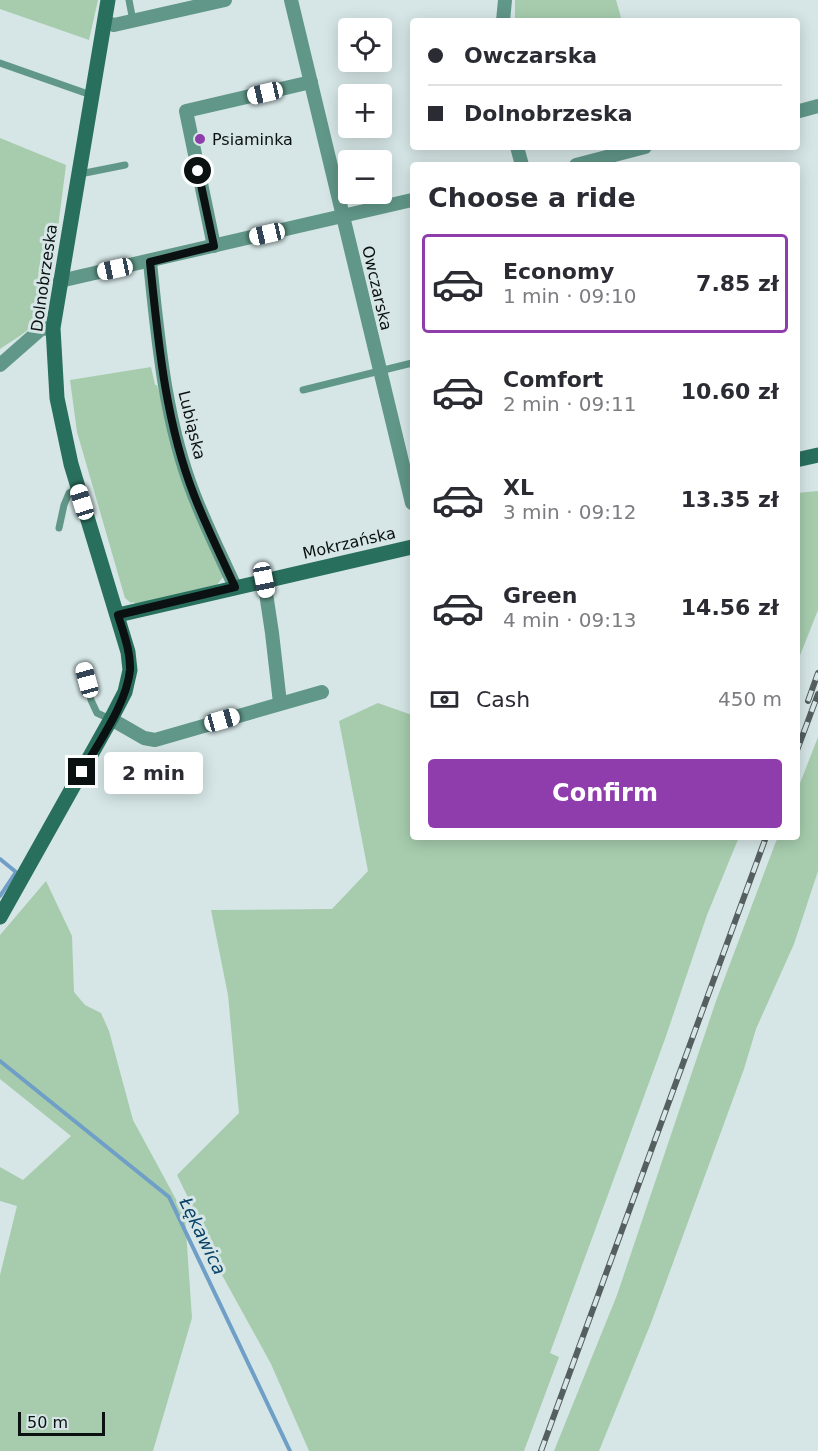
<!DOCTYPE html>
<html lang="en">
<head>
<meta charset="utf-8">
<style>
  body { margin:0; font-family:"DejaVu Sans",sans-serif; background:#f7f7f7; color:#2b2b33; height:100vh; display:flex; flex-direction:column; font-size:22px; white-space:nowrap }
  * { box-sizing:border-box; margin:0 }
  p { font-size:20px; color:#7c7c81 }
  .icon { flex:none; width:33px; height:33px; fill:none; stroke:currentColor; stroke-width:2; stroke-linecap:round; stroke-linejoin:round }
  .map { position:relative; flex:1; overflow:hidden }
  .drawer { position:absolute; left:410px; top:162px; width:390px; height:678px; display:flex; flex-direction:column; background:#fff; border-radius:6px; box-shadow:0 3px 15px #0003 }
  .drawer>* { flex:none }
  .hud { position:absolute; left:410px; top:18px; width:390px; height:132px; border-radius:6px; box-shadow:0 3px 15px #0003; display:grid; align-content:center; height:132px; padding:0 18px; background:#fff }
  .tools { position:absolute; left:338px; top:18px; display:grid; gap:12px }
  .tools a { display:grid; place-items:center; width:54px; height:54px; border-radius:6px; background:#fff; box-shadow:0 3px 15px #0003; font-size:30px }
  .scale { position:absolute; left:18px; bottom:15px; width:87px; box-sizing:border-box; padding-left:6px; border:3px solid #0b1011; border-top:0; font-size:16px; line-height:21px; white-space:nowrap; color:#0b1011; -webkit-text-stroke:4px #d6e6e6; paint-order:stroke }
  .end { position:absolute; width:27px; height:27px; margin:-14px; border:8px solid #0b1011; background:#fff; box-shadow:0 0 0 3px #fff }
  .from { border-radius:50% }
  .bubble { position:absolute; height:42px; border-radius:6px; background:#fff; box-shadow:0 3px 15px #0003; font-size:20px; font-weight:600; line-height:42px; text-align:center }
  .car { position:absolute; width:18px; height:36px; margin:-18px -9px; border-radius:8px; box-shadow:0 0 4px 2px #0007; background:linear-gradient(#fff 24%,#345 0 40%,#fff 0 76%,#345 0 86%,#fff 0) }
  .hud b { display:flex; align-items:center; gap:21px; height:57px; font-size:22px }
  .hud b+b { border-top:2px solid #e1e1e2 }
  .hud i { width:15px; height:15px; background:#2b2b33 }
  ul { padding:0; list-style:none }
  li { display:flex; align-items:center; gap:18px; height:99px; margin:0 12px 9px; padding:0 6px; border:3px solid transparent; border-radius:6px }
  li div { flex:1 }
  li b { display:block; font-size:22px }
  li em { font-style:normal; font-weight:600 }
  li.on { border-color:#8f3dac }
  li>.icon { width:54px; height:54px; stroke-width:1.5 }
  h2 { padding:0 18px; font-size:27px; line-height:72px }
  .pay { display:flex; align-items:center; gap:15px; height:66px; padding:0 18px; font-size:22px }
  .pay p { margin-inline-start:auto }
  .primary-button { display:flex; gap:12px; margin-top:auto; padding:12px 18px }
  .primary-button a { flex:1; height:69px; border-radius:6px; background:#8f3dac; color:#fff; font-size:24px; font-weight:600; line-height:69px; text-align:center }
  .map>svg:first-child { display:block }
  .green { fill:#a6ccad }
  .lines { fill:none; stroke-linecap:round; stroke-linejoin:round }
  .stream { stroke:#6f9ec7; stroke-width:4 }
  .lane { stroke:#619788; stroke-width:7 }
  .street { stroke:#619788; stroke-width:14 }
  .secondary { stroke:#296f5e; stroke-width:15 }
  .rail-casing { stroke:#555f5f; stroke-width:6 }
  .rail { stroke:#d6e6e6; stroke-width:4; stroke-dasharray:11; stroke-linecap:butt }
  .route { stroke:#0b1011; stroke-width:8 }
  .poi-dot { fill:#8f3dac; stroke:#d6e6e6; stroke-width:2 }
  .labels { text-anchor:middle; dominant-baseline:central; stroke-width:6; stroke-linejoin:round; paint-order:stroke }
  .poi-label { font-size:16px; fill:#0b1011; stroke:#d6e6e6; text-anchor:start }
  .street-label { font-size:16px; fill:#0b1011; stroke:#d6e6e6 }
  .water-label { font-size:18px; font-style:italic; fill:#074269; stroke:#d6e6e6 }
</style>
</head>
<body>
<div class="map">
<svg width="818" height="1451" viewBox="0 0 818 1451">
  <rect width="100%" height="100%" fill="#d6e6e6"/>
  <!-- green -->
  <g class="green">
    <path d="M0 0H98L89 40 0 9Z"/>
    <path d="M515 0H616L622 21H515Z"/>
    <path d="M0 138 66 165 48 306C38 326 18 337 0 349Z"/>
    <path d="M151 367 155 385H157L166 416 223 577 216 586 136 607 134 602 131 603 125 598 77 432 70 380Z"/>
    <path d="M818 491V610L797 663V493Z"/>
    <path d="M378 703 412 715V837H739L707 915 665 1039 550 1353 559 1357 524 1451H309L271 1364 222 1275 217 1257 177 1175 239 1113 228 995 211 910 332 909 368 871 339 721Z"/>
    <path d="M818 737V871L794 944 756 1029 744 1069 651 1323 599 1451H554L617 1295 716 1001 775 844 778 837H796L797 791Z"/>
    <path d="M46 881 72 936 74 992 85 1005 101 1013 109 1031 133 1120 185 1216 192 1318 153 1451H0V1275L17 1206 0 1201V1167L23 1180 71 1136 0 1079V935Z"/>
  </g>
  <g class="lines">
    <!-- stream -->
    <g class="stream">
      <path d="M0 859 16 872 0 896"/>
      <path d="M0 1061 169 1197 290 1451"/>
    </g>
    <!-- lane -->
    <g class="lane">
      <path d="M129 0 133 21"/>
      <path d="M0 63 91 95"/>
      <path d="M80 174 125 165"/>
      <path d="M303 390 412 363"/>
      <path d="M59 528 64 505 69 493 78 488"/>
      <path d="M83 666 91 700 97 713 110 719"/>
    </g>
    <!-- street -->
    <g class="street">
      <path d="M291 0 412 503"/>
      <path d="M503 21 505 0"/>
      <path d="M104 22 114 25 225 0"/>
      <path d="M796 112 818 106"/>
      <path d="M517 147 522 165"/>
      <path d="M576 165 645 147"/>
      <path d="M214 246 186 111 311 82"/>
      <path d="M150 262C158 340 165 421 194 495 206 526 221 556 235 587"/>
      <path d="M60 281 412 200"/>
      <path d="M0 365 41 329 53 328"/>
      <path d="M264 580 272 633 280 703"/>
      <path d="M111 719 144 738 155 740 322 692"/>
    </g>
    <!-- secondary -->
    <g class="secondary">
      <path d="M796 460 818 455"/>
      <path d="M118 615 412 547"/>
      <path d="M0 917 111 719 125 692 130 670 128 652 71 464 57 398 53 328 108 0"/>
    </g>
    <!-- rail casing -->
    <g class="rail-casing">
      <g id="rail">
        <path d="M808 701 818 673"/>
        <path d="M796 753 818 694"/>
        <path d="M541 1451 766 837"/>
      </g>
    </g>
    <!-- rail -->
    <use href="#rail" class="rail"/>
  </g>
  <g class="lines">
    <!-- route -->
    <path class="route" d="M82 772C98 743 127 703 130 670 131 652 123 632 118 615L235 587C221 556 206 526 194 495 165 421 158 340 150 262L214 246 198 171"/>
  </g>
  <!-- markers -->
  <circle class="poi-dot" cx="200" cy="139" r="6"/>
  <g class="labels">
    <!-- poi labels -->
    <g class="poi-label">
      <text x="212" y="139">Psiaminka</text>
    </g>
    <!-- street labels -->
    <g class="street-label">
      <text transform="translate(44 278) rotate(-82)">Dolnobrzeska</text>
      <text transform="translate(377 288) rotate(77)">Owczarska</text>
      <text transform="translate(192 425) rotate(76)">Lubiąska</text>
      <text transform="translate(349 543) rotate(-13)">Mokrzańska</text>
    </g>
    <!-- water labels -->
    <g class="water-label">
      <text transform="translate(203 1236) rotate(64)">Łękawica</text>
    </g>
  </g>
</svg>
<div class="tools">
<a><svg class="icon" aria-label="locate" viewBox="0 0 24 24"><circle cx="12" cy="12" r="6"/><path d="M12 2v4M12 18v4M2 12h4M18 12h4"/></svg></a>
<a>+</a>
<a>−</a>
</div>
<div class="scale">50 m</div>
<i class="end from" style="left:198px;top:171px"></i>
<i class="end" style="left:82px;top:772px"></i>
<div class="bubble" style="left:104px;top:752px;width:99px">2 min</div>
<i class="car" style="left:265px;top:93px;rotate:257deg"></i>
<i class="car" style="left:267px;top:234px;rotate:257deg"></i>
<i class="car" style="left:115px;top:269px;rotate:258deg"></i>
<i class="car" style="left:82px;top:502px;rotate:343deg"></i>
<i class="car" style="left:264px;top:580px;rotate:169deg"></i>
<i class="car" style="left:87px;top:680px;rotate:345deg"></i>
<i class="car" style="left:222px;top:720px;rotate:74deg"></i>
<div class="hud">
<b><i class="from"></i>Owczarska</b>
<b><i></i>Dolnobrzeska</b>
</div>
<section class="drawer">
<h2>Choose a ride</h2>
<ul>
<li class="on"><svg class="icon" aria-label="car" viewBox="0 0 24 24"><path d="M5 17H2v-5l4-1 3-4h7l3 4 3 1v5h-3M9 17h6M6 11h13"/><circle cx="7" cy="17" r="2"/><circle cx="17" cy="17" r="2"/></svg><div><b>Economy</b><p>1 min · 09:10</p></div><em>7.85 zł</em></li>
<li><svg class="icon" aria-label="car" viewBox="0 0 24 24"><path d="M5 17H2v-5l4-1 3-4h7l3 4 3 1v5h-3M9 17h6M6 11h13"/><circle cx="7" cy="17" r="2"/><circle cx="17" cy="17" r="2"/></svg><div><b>Comfort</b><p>2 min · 09:11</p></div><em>10.60 zł</em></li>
<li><svg class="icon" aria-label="car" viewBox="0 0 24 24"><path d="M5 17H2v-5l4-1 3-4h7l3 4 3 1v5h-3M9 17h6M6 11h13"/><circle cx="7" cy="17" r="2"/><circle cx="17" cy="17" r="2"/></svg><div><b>XL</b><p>3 min · 09:12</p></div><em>13.35 zł</em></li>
<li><svg class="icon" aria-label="car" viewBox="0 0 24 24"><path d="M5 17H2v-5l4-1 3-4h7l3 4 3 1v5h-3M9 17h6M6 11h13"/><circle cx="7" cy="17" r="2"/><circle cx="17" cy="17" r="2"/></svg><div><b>Green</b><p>4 min · 09:13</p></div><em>14.56 zł</em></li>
</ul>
<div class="pay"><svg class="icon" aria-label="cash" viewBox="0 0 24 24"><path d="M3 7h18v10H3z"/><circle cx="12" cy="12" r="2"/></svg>Cash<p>450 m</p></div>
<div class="primary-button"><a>Confirm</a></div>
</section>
</div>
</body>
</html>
